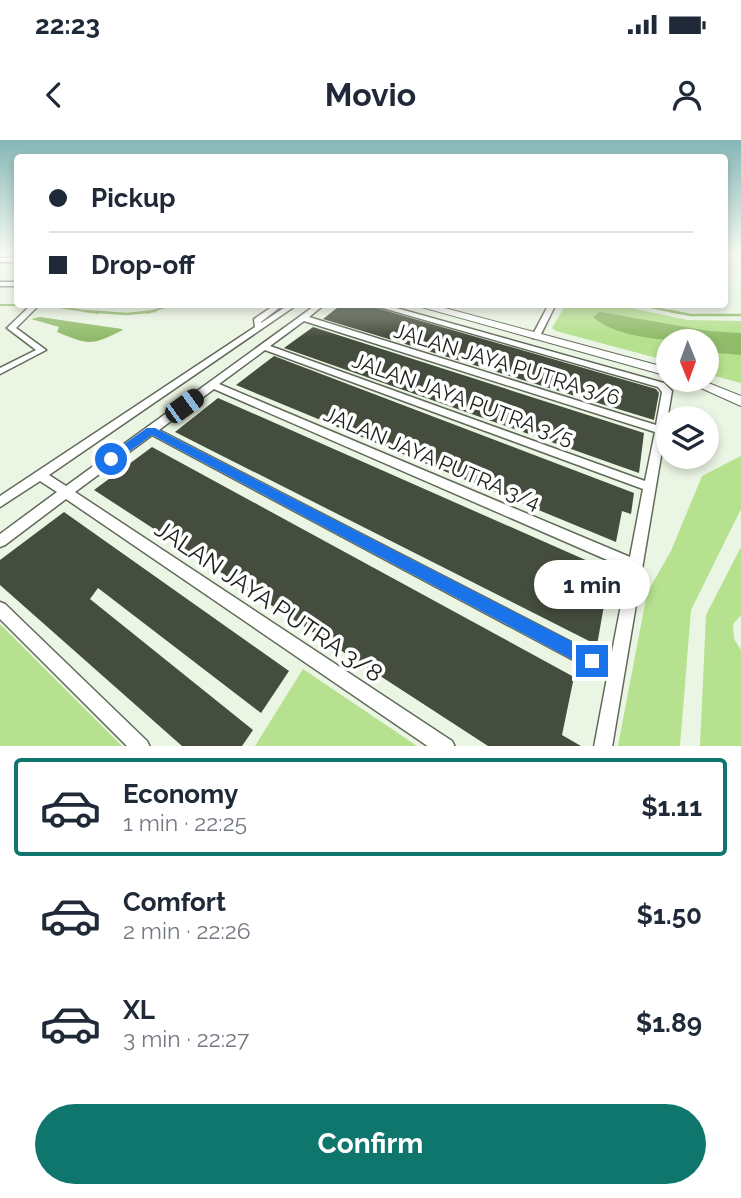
<!DOCTYPE html>
<html lang="en">
<head>
<meta charset="utf-8">
<style>
  body { margin:0; font-family:Raleway,sans-serif; background:#f2f2f3; color:#1f2937; height:100vh; display:flex; flex-direction:column; font-size:26px; white-space:nowrap }
  * { box-sizing:border-box; margin:0 }
  p { font-size:23px; color:#747a83 }
  .icon { flex:none; width:38px; height:38px; fill:none; stroke:currentColor; stroke-width:2; stroke-linecap:round; stroke-linejoin:round }
  .map { position:relative; height:606px; overflow:hidden }
  .panel { display:flex; flex-direction:column; background:#fff; flex:1 }
  .panel>* { flex:none }
  .banner { position:absolute; left:14px; top:14px; width:714px; height:154px; border-radius:7px; box-shadow:0 4px 10px #0003; display:grid; align-content:center; height:154px; padding:0 35px; background:#fff }
  .needle { width:46px; rotate:179deg }
  .controls { position:absolute; left:656px; top:189px; display:grid; gap:14px }
  .controls a { display:grid; place-items:center; width:63px; height:63px; border-radius:50%; background:#fff; box-shadow:0 4px 10px #0003; font-size:35px }
  .end { position:absolute; width:32px; height:32px; margin:-16px; border:9px solid #1a73e8; background:#fff; box-shadow:0 0 0 4px #fff }
  .from { border-radius:50% }
  .bubble { position:absolute; height:49px; border-radius:24px; background:#fff; box-shadow:0 4px 10px #0003; font-size:23px; font-weight:700; line-height:49px; text-align:center }
  .car { position:absolute; width:21px; height:42px; margin:-21px -10px; border-radius:9px; box-shadow:0 0 5px 2px #0007; background:linear-gradient(#222 24%,#8ab4d8 0 40%,#222 0 76%,#8ab4d8 0 86%,#222 0) }
  .banner b { display:flex; align-items:center; gap:24px; height:66px; font-size:26px }
  .banner b+b { border-top:2px solid #e0e1e3 }
  .banner i { width:18px; height:18px; background:#1f2937 }
  ul { padding:12px 0 0; list-style:none }
  li { display:flex; align-items:center; gap:21px; height:98px; margin:0 14px 10px; padding:0 21px; border:4px solid transparent; border-radius:7px }
  li div { flex:1 }
  li b { display:block; font-size:26px }
  li em { font-style:normal; font-weight:700 }
  li.selected { border-color:#0f766e }
  li>.icon { width:63px; height:63px; stroke-width:1.5 }
  .button { display:flex; gap:14px; margin-top:auto; padding:14px 35px }
  .button a { flex:1; height:80px; border-radius:42px; background:#0f766e; color:#fff; font-size:28px; font-weight:700; line-height:80px; text-align:center }
  .status { display:flex; justify-content:space-between; align-items:center; height:49px; padding:0 35px; background:#fff; direction:ltr }
  .status svg { height:19px; fill:currentColor }
  header { display:flex; justify-content:space-between; align-items:center; height:91px; padding:0 35px; background:#fff; font-size:32px; font-weight:700 }
  .map>svg:first-child { display:block }
  .green { fill:#b6e18f }
  .water { fill:#91bb6a }
  .lines { fill:none; stroke-linecap:round; stroke-linejoin:round }
  .stream-far1 { stroke:#91bb6a; stroke-width:2 }
  .stream { stroke:#91bb6a; stroke-width:2.5 }
  .building { fill:#454d3e }
  .street-casing { stroke:#616a5a; stroke-width:3 }
  .secondary-casing { stroke:#616a5a; stroke-width:2 }
  .street { fill:#fff; fill-rule:evenodd }
  .secondary { fill:#fff; fill-rule:evenodd }
  .route { fill:#1a73e8 }
  .labels { text-anchor:middle; dominant-baseline:central; stroke-width:7; stroke-linejoin:round; paint-order:stroke }
  .street-label { font-size:21px; fill:#1c2019; stroke:#fff }
  .near-street-label { font-size:24px; fill:#1c2019; stroke:#fff }
</style>
</head>
<body>
<div class="status"><b>22:23</b><svg viewBox="0 0 49 12"><path d="M0 12V9h3v3zM5 12V6h3v6zM10 12V3h3v9zM15 12V0h3v12zM26 1h20v11H26zM47 4h2v5h-2z"/></svg></div>
<header><svg class="icon" aria-label="back" viewBox="0 0 24 24"><path d="M15 5l-7 7 7 7"/></svg>Movio<svg class="icon" aria-label="person" viewBox="0 0 24 24"><circle cx="12" cy="8" r="4"/><path d="M4 21q1-7 8-7t8 7"/></svg></header>
<div class="map">
<svg width="741" height="607" viewBox="0 0 741 607">
  <rect width="100%" height="100%" fill="#ebf5e3"/>
  <!-- green -->
  <g class="green">
    <path d="M566 164 616 165 688 180 741 181V243L707 234V201H668V221L556 191 552 188Z"/>
    <path d="M741 316V369L691 470 680 606H618L647 453 671 411 702 336Z"/>
    <path d="M741 407V475L733 484 734 499 741 510V606H700L706 475Z"/>
    <path d="M0 484 122 606H0Z"/>
    <path d="M303 529 417 606H255Z"/>
  </g>
  <!-- water -->
  <g class="water">
    <path d="M600 172 709 191 741 193V215L707 212V201C676 201 618 200 593 177Z"/>
    <path d="M40 177 122 189 123 190C91 206 89 205 57 192L59 187 31 179Z"/>
  </g>
  <g class="lines">
    <!-- stream-far1 -->
    <g class="stream-far1">
      <path d="M636 164 679 173"/>
      <path d="M0 165H29"/>
      <path d="M46 165 98 173"/>
      <path d="M147 173 174 164"/>
    </g>
    <!-- stream -->
    <g class="stream">
      <path d="M85 171 127 174 155 171"/>
      <path d="M670 171 691 175H741"/>
    </g>
  </g>
  <!-- building -->
  <g class="building">
    <path d="M342 164H363L656 249 659 253 654 280 323 179Z"/>
    <path d="M313 187 644 293 639 333 284 208Z"/>
    <path d="M274 216 634 353 631 374 622 371 616 402 236 245Z"/>
    <path d="M218 258 615 433 610 463 605 460 597 505 175 292Z"/>
    <path d="M152 307 574 537 562 595 581 606H488L94 350Z"/>
    <path d="M64 372 289 531 261 573 98 448 90 459 253 590 242 606H182L0 445V420Z"/>
  </g>
  <g class="lines">
    <!-- street casing -->
    <g class="street-casing">
      <g id="street">
        <rect x="0" y="118" width="18" height="4"/>
        <rect x="0" y="142" width="18" height="4"/>
        <path d="M32 164H40L16 188 46 210 0 234V228L36 210 7 188Z"/>
        <path d="M276 164H284L261 182V183L290 164H298L49 335 66 346 317 164H325L309 177 656 285 662 252 658 247 369 164H382L664 243 672 251 612 607H594L607 538 152 295 75 352 452 601 455 607H429L66 359 5 405 0 407V394L57 352 40 341 0 367V356L255 187 254 179ZM304 181 655 292 645 341 270 206ZM265 210 643 349 630 417 219 244ZM214 249 628 429 610 522 159 290Z"/>
        <path d="M549 164H556L539 198H533L532 196Z"/>
        <path d="M0 462 5 464 147 601 150 607H128L0 479Z"/>
      </g>
    </g>
    <!-- secondary casing -->
    <g class="secondary-casing">
      <g id="secondary">
        <path d="M411 164H430L668 228V236Z"/>
        <path d="M683 240H701L741 256V266Z"/>
      </g>
    </g>
    <!-- street -->
    <use href="#street" class="street"/>
    <!-- secondary -->
    <use href="#secondary" class="secondary"/>
  </g>
  <!-- sky -->
  <linearGradient id="sky" x2="0" y2="1"><stop stop-color="#85b7b6"/><stop offset="0.57" stop-color="#f6faf2"/><stop offset="1" stop-color="#f6faf2" stop-opacity="0"/></linearGradient>
  <rect width="741" height="198" fill="url(#sky)"/>
  <!-- route -->
  <path class="route" d="M147 288H155L598 515 600 521 598 527 592 529 586 527 152 295 115 322H107V316Z"/>
  <g class="labels">
    <!-- street labels -->
    <g class="street-label">
      <text transform="translate(507 224) rotate(17)">JALAN JAYA PUTRA 3/6</text>
      <text transform="translate(463 259) rotate(20)">JALAN JAYA PUTRA 3/5</text>
      <text transform="translate(432 318) rotate(23)">JALAN JAYA PUTRA 3/4</text>
    </g>
    <!-- near-street labels -->
    <g class="near-street-label">
      <text transform="translate(269 461) rotate(34)">JALAN JAYA PUTRA 3/8</text>
    </g>
  </g>
</svg>
<div class="controls">
<a><svg class="needle" viewBox="-14 -14 28 28"><path d="M0-13l5 13h-10z" fill="#e53935"/><path d="M0 13l5-13h-10z" fill="#747a83"/></svg></a>
<a><svg class="icon" aria-label="layers" viewBox="0 0 24 24"><path d="M12 4l9 5-9 5-9-5zM3 14l9 5 9-5"/></svg></a>
</div>
<i class="end from" style="left:111px;top:319px"></i>
<i class="end" style="left:592px;top:521px"></i>
<div class="bubble" style="left:534px;top:420px;width:116px">1 min</div>
<i class="car" style="left:184px;top:266px;rotate:54deg"></i>
<div class="banner">
<b><i class="from"></i>Pickup</b>
<b><i></i>Drop-off</b>
</div>
</div>
<section class="panel">
<ul>
<li class="selected"><svg class="icon" aria-label="car" viewBox="0 0 24 24"><path d="M5 17H2v-5l4-1 3-4h7l3 4 3 1v5h-3M9 17h6M6 11h13"/><circle cx="7" cy="17" r="2"/><circle cx="17" cy="17" r="2"/></svg><div><b>Economy</b><p>1 min · 22:25</p></div><em>$1.11</em></li>
<li><svg class="icon" aria-label="car" viewBox="0 0 24 24"><path d="M5 17H2v-5l4-1 3-4h7l3 4 3 1v5h-3M9 17h6M6 11h13"/><circle cx="7" cy="17" r="2"/><circle cx="17" cy="17" r="2"/></svg><div><b>Comfort</b><p>2 min · 22:26</p></div><em>$1.50</em></li>
<li><svg class="icon" aria-label="car" viewBox="0 0 24 24"><path d="M5 17H2v-5l4-1 3-4h7l3 4 3 1v5h-3M9 17h6M6 11h13"/><circle cx="7" cy="17" r="2"/><circle cx="17" cy="17" r="2"/></svg><div><b>XL</b><p>3 min · 22:27</p></div><em>$1.89</em></li>
</ul>
<div class="button"><a>Confirm</a></div>
</section>
</body>
</html>
